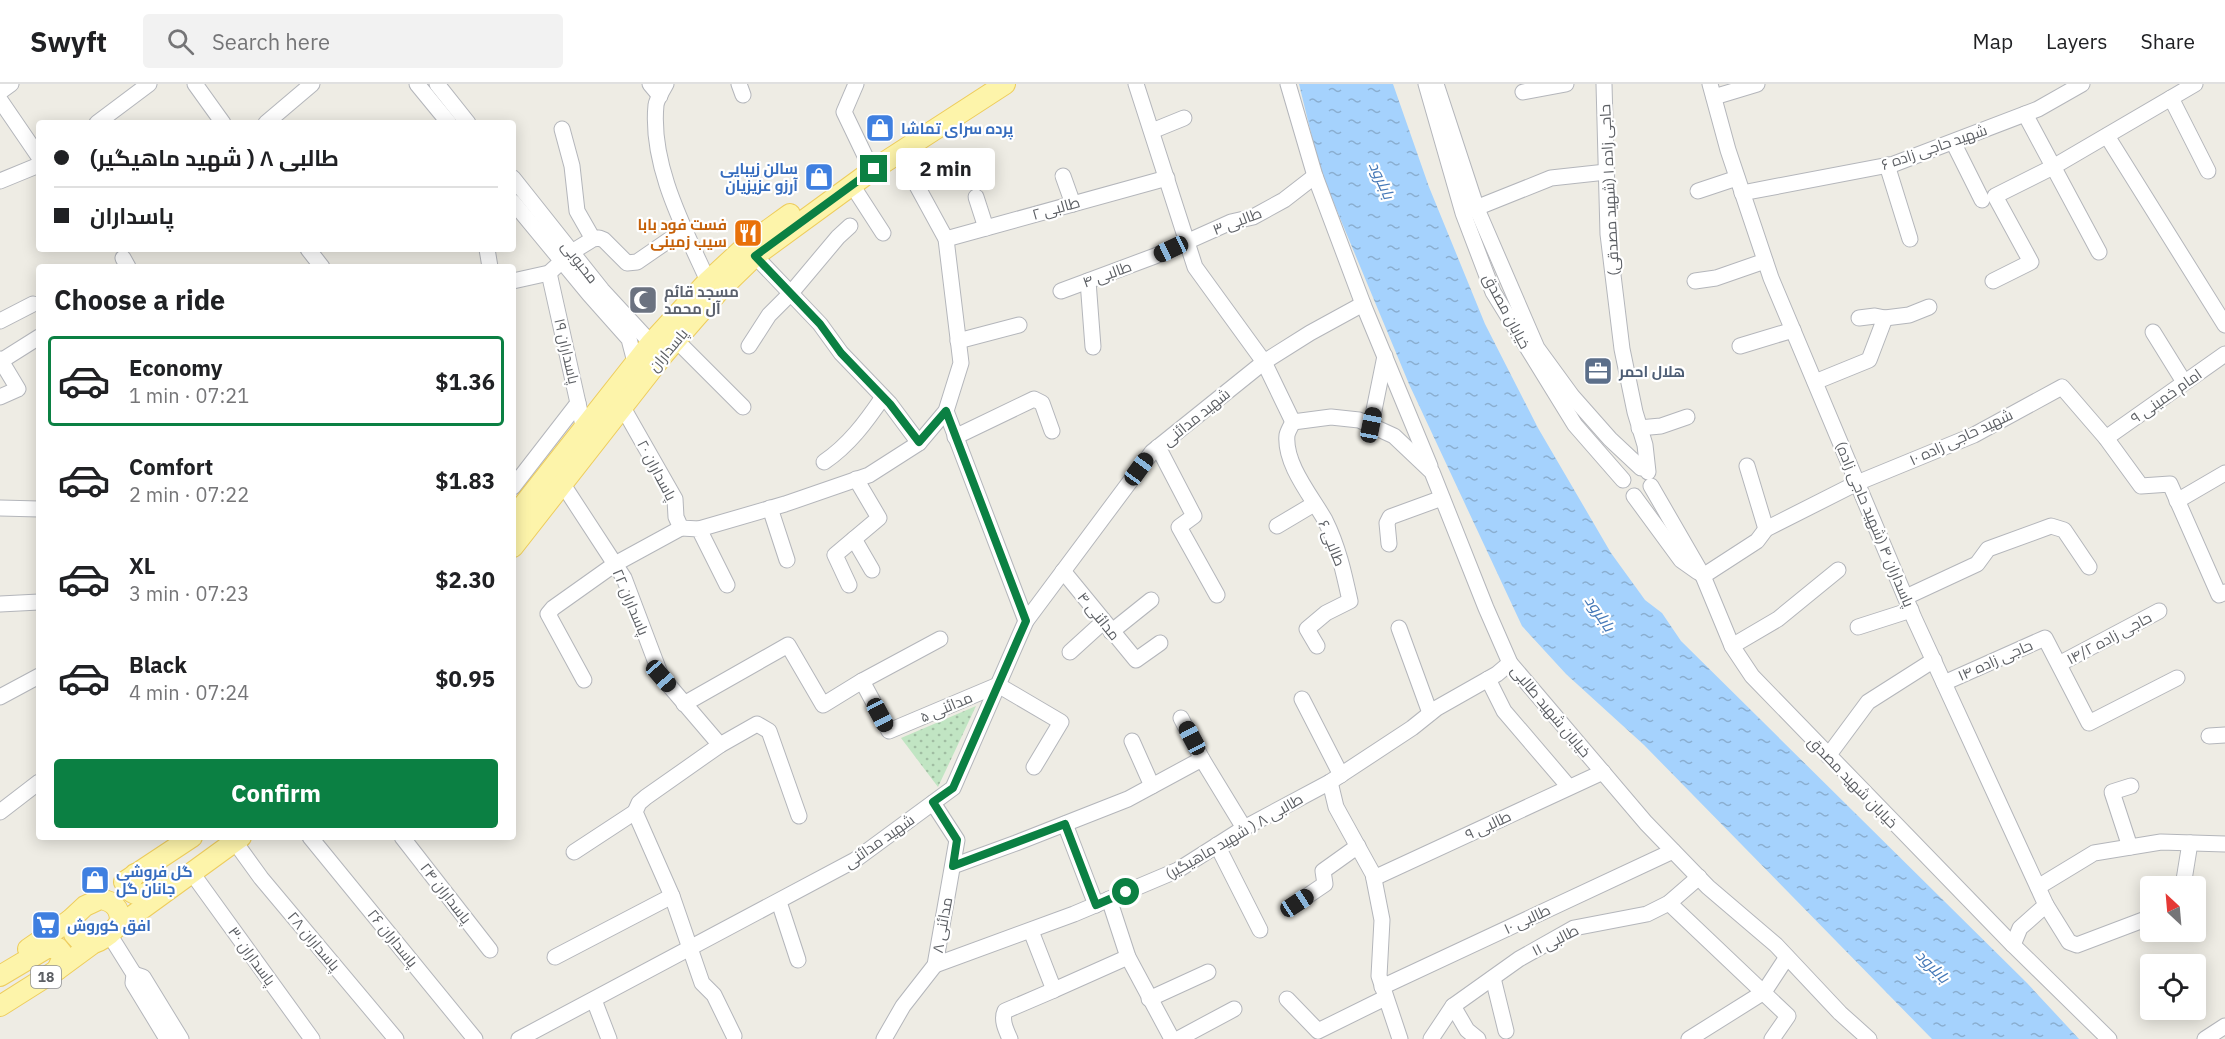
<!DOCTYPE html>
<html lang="en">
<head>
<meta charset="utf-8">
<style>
  body { margin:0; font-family:"IBM Plex Sans",Cairo,sans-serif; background:#f2f2f2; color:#202124; height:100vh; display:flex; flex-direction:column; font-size:22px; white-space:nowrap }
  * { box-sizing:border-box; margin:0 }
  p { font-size:20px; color:#757577 }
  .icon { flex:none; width:33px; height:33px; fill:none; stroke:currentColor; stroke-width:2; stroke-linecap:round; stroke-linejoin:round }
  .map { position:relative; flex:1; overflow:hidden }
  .drawer { position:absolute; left:36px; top:180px; width:480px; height:576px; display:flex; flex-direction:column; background:#fff; border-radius:6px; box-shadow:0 3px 15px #0003 }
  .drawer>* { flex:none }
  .banner { position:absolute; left:36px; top:36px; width:480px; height:132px; border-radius:6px; box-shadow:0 3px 15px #0003; display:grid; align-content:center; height:132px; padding:0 18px; background:#fff }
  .needle { width:39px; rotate:334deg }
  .tools { position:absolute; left:2140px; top:792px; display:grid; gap:12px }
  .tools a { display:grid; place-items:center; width:66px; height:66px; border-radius:6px; background:#fff; box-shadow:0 3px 15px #0003; font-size:30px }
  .end { position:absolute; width:27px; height:27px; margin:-14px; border:8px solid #0b8043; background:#fff; box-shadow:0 0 0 3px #fff }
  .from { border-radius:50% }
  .bubble { position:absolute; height:42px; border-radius:6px; background:#fff; box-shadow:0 3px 15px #0003; font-size:20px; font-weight:800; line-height:42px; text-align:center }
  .car { position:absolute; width:18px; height:36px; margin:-18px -9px; border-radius:8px; box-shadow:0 0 4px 2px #0007; background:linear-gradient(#222 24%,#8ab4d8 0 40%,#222 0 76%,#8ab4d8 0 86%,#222 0) }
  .banner b { display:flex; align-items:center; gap:21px; height:57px; font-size:22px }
  .banner b+b { border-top:2px solid #e0e0e0 }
  .banner i { width:15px; height:15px; background:#202124 }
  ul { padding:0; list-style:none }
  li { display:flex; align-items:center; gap:18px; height:90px; margin:0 12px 9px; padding:0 6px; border:3px solid transparent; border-radius:6px }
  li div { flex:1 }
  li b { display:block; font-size:22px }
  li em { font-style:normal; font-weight:800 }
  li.on { border-color:#0b8043 }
  li>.icon { width:54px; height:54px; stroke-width:1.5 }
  h2 { padding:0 18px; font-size:27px; line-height:72px }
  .primary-button { display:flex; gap:12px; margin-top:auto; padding:12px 18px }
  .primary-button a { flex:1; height:69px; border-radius:6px; background:#0b8043; color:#fff; font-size:24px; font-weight:800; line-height:69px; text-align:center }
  header { display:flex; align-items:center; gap:36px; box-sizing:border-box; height:84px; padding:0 30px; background:#fff; border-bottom:2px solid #e0e0e0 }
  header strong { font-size:28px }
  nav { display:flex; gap:33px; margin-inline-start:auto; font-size:21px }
  .search { width:420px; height:54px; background:#f2f2f2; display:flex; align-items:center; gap:15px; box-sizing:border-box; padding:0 21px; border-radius:6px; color:#757577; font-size:22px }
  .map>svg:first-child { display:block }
  .grass { fill:url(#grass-dots) }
  .water { fill:url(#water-ripples) }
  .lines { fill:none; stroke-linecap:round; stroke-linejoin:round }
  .minor-casing { stroke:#b4b6bb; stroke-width:17 }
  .major-casing { stroke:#eecd5d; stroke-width:22 }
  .minor { stroke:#fff; stroke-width:15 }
  .major { stroke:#fdf4aa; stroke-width:20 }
  .route { stroke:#0b8043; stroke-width:8 }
  .labels { text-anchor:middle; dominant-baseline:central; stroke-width:4.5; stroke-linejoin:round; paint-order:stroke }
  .shield { fill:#fff; stroke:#8d8f92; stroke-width:1.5 }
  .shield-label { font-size:14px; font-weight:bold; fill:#5c5f64 }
  .shop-label { font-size:15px; font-weight:bold; fill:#366cbe; stroke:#fff; text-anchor:start }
  .street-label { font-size:15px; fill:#5c5f64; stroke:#fff }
  .food-label { font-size:15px; font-weight:bold; fill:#c56008; stroke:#fff; text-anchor:end }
  .worship-label { font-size:15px; font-weight:bold; fill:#5b616d; stroke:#fff; text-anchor:start }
  .service-label { font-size:15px; font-weight:bold; fill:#4e5e75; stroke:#fff; text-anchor:start }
  .water-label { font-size:16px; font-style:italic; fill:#4578b7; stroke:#fff }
</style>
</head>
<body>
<header>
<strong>Swyft</strong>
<div class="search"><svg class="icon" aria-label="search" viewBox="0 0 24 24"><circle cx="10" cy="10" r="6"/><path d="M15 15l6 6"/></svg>Search here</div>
<nav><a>Map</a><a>Layers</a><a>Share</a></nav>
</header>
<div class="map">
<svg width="2225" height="955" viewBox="0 0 2225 955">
  <defs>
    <pattern id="grass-dots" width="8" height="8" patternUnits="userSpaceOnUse" patternTransform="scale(1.5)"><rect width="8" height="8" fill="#c1e5c3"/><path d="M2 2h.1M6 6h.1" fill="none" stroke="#a0bda2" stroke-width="1.8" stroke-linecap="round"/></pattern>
    <pattern id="water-ripples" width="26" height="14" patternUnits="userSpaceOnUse" patternTransform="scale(1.5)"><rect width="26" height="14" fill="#a5d2fd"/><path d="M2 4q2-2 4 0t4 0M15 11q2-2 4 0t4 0" fill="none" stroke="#8aaed0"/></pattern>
  </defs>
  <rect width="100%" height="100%" fill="#eeece4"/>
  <!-- grass -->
  <path class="grass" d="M976 622 938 703 901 654Z"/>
  <!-- water -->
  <path class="water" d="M1299 0H1393L1429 103 1485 240 1538 344 1611 469 1645 516 1662 529 1681 557 2027 899 2079 955H1932L1644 661 1566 590 1522 542 1409 300 1320 86Z"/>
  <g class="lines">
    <!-- minor casing -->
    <g class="minor-casing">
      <g id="minor">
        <path d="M195 0 223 39"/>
        <path d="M417 0 449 39"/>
        <path d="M437 0 468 39"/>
        <path d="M650 0 660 12"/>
        <path d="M666 0C663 6 657 14 656 21 650 81 684 144 708 197"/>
        <path d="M739 0 743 11"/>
        <path d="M856 0 844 28 867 76"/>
        <path d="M1136 0 1195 183 1264 278 1293 338 1331 333 1359 336 1394 352 1432 388 1486 524 1510 579 1646 739 1708 803 1776 861 1840 929 1869 955"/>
        <path d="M1288 0 1315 92 1363 220 1430 382"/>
        <path d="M1426 0 1463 129 1493 208 1575 341 1623 396"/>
        <path d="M1436 0 1477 125 1537 264 1572 312 1610 355 1641 384"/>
        <path d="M1604 0 1608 150 1622 265 1635 328 1645 361 1648 388"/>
        <path d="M1710 0 1728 66 1771 194 1914 534 2046 821 2020 844 2013 861"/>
        <path d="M0 8 11 0"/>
        <path d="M1523 8 1566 0"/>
        <path d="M1714 13 1757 0"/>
        <path d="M2171 14 2208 87"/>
        <path d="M0 16 39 73"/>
        <path d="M2025 30 2099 168"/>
        <path d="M97 39 149 0"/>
        <path d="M266 39 312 0"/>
        <path d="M562 45 572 82 577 127 593 155"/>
        <path d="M1152 47 1184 34"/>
        <path d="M2107 52 2225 241"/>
        <path d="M1953 58 1982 116"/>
        <path d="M1887 81 1910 155"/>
        <path d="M1063 92 1073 120"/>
        <path d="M513 94 602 206 651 259"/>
        <path d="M0 97 39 81"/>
        <path d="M852 101 883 149"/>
        <path d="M1698 107 1737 94"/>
        <path d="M1742 109 1894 80 2038 25 2082 0"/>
        <path d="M976 113 986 144"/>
        <path d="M513 118 589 210 629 255 635 278"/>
        <path d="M1466 128 1551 94 1606 88"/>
        <path d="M946 155 1167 94"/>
        <path d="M308 165 322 183"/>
        <path d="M487 165 490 183"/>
        <path d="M755 172 820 240 841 269 890 320 919 359"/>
        <path d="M123 174 128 183"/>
        <path d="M549 189 584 346"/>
        <path d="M513 197 549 189 572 168 593 155 599 154 604 156 627 179 637 178 685 145"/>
        <path d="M1088 197 1093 263"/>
        <path d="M1695 197 1716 194 1765 177"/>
        <path d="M1993 197 2031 178 1995 112 2053 83 2195 0"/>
        <path d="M1061 207 1155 172 1231 138 1253 133 1284 116 1315 92"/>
        <path d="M1885 234 1909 231 1929 223"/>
        <path d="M0 237 33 220"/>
        <path d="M2153 248 2184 298"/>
        <path d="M669 249 743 323"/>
        <path d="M958 257 1019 241"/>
        <path d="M749 262 769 231 791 209 838 153 850 142"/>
        <path d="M1740 262 1793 246"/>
        <path d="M0 275 18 305 0 313"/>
        <path d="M1 277 39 253"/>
        <path d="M1815 298 1869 276 1885 234 1875 232 1859 234"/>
        <path d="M622 322 675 415 676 433 681 444 699 445 727 501"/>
        <path d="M946 327 1026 537"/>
        <path d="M1293 338C1291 342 1288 347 1287 351 1284 380 1312 413 1325 436 1338 462 1344 489 1350 517L1326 529 1307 545 1317 562"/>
        <path d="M1371 341 1385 272"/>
        <path d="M1639 344 1661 342 1687 333"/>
        <path d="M955 353 1034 315 1042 319 1052 347"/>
        <path d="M2106 354 2225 270"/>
        <path d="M1158 363 1194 432 1179 443 1217 511"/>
        <path d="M824 378C849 361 866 338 883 313"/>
        <path d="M1747 382 1766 445"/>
        <path d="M562 399 624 494 661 592 720 661"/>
        <path d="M1651 402 1703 492 1732 562 1752 592 2013 861 2109 955"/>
        <path d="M513 403 578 319"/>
        <path d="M1634 412 1681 476 1698 488"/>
        <path d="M2177 417 2225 389"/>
        <path d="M0 424 39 425"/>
        <path d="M770 424 787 476"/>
        <path d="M1277 442 1314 420"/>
        <path d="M699 445 785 420 869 391 919 359 946 327 961 279 946 155 899 69"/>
        <path d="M854 455 872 486"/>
        <path d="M1389 460 1387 439 1390 433 1442 414"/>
        <path d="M1063 487 1136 576 1160 559"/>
        <path d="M1703 492 1757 457 1766 445 1857 399 1974 351 2062 303 2106 354 2141 402 2170 400 2219 511 2225 508"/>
        <path d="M849 501 835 471 879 434 856 395"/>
        <path d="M1906 513 1977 480 1988 465 2051 442 2064 446 2089 483"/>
        <path d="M0 520 39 518"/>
        <path d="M1858 543 1911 526"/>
        <path d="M1399 544 1430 629"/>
        <path d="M1111 548 1151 516"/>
        <path d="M1732 562 1778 535 1838 486"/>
        <path d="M1070 568 1103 538"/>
        <path d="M2059 580 2159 527"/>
        <path d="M1488 595 1504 627 1569 703"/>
        <path d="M584 596 548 530 553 524 615 480 681 444"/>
        <path d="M862 597 940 555"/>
        <path d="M1944 599 2045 554 2089 639 2177 594"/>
        <path d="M0 613 39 592"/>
        <path d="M1302 615 1341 691"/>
        <path d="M684 620 788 561 823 621 862 597 889 647 998 601 1061 638 1034 683"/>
        <path d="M1181 634 1202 675 1244 744"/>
        <path d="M2209 652 2225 651"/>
        <path d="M1132 657 1152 702"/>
        <path d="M1828 672 1868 618 1934 576"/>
        <path d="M1330 698 1336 723 1373 790 1382 836 1379 892 1400 955"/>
        <path d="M0 728 39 698"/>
        <path d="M1065 740 1096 821"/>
        <path d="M310 753 475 955"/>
        <path d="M402 753 490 866"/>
        <path d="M235 758 261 794 396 955"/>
        <path d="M1217 761 1260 846"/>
        <path d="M2130 763 2112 708 2131 702"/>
        <path d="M574 768 635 728"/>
        <path d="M953 782 1016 759 1128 715 1202 675"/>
        <path d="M192 789 312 955"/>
        <path d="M1374 794 1603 688"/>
        <path d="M2183 802 2190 759"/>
        <path d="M2038 803 2094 769 2161 758 2225 760"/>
        <path d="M1109 815 1128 873 1172 955"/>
        <path d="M779 818 798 876"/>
        <path d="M1297 819 1325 800 1323 787 1358 762"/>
        <path d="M1669 819 1788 932 1772 955"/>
        <path d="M2046 821 2069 858 2077 861 2151 833"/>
        <path d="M1031 847 1054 906 1128 873"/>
        <path d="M109 850 134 890 133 899 167 955"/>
        <path d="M555 873 672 812"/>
        <path d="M935 881 1074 830 1178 786 1244 744 1330 698 1412 644 1437 624 1497 590 1510 579"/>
        <path d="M134 890 143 893 181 955"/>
        <path d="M1493 894 1506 947"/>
        <path d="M1382 903 1673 767"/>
        <path d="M1149 915 1208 888"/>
        <path d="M1287 915 1318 947 1385 914"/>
        <path d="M594 916 609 955"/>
        <path d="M1453 922 1467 946 1478 955"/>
        <path d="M734 952 714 911 702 899 672 812 635 728 639 719 646 713 720 661 757 640 769 647 799 732"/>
        <path d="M519 955 855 776 953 704 1026 537 1152 368 1264 278 1310 249 1363 220"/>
        <path d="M884 955 903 922 935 881 957 756 933 719"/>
        <path d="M1010 955C1006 946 1001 936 1005 927L1054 906"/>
        <path d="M1178 955 1234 925"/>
        <path d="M1431 955 1453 922 1519 875 1574 844 1647 830 1669 819 1699 793"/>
        <path d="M1689 955 1764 908 1787 873"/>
        <path d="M2205 955 2225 942"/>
      </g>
    </g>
    <!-- major casing -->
    <g class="major-casing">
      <g id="major">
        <path d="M513 434 651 259 708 197 747 161 790 130"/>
        <path d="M513 463 664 270 719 207 755 172 874 85 1005 0"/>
        <path d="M135 790 129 800 130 807C141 816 151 806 161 800"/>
        <path d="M124 798 192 753"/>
        <path d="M100 815C113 817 120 824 120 837 114 849 97 862 83 860L74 850 70 836 85 822Z"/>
        <path d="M117 843 241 753"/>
        <path d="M28 865 70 836"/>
        <path d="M0 892 47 864H58L62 869 61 877 57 886"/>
        <path d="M0 922 57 886 91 861"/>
      </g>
    </g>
    <!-- minor -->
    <use href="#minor" class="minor"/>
    <!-- major -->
    <use href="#major" class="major"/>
  </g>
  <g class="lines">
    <!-- route -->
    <path class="route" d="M874 85 755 172 820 240 841 269 890 320 919 358 946 327 1026 537 953 704 933 718 957 756 953 782 1065 740 1096 821 1126 808"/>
  </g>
  <!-- icons -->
  <defs>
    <g id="shop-square" transform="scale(1.5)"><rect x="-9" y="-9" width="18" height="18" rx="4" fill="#3f7fe0" stroke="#fff"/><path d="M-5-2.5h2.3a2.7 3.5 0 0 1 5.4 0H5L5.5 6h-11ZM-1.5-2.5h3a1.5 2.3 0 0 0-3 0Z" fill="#fff"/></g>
    <g id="restaurant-square" transform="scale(1.5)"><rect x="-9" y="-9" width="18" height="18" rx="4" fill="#e8710a" stroke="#fff"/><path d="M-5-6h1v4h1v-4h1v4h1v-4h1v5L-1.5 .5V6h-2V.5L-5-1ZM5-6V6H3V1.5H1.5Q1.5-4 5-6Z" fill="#fff"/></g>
    <g id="mosque-square" transform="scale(1.5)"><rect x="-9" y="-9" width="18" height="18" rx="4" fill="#6b7280" stroke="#fff"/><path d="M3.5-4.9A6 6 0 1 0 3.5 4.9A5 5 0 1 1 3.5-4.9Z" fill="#fff"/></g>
    <g id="office-square" transform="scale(1.5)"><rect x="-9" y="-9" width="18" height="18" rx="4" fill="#5c6f8a" stroke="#fff"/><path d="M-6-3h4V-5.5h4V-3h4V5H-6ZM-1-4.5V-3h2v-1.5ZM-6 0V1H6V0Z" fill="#fff"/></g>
    <g id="supermarket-square" transform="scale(1.5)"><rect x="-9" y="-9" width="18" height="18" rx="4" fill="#3f7fe0" stroke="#fff"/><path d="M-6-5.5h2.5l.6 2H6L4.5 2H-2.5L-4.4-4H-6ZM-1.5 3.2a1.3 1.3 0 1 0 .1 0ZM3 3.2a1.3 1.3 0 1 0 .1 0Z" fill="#fff"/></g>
  </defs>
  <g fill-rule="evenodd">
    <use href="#shop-square" x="880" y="44"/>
    <use href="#shop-square" x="819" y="93"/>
    <use href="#restaurant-square" x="748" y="149"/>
    <use href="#mosque-square" x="643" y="216"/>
    <use href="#office-square" x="1598" y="287"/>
    <use href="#shop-square" x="95" y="796"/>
    <use href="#supermarket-square" x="46" y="841"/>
  </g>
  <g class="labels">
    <!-- shield labels -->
    <rect class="shield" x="31" y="882" width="30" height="22" rx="4.5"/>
    <g class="shield-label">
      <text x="46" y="893">18</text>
    </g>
    <!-- shop labels -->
    <g class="shop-label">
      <text x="901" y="44">پرده سرای تماشا</text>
      <text x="798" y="84" text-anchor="end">سالن زیبایی<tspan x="798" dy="17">آرزو عزیزیان</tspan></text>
      <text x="116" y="787">گل فروشی<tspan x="116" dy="17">جانان گل</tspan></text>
      <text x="67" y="841">افق کوروش</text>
    </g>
    <!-- street labels -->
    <g class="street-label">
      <text transform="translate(1934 63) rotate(-19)">شهید حاجی زاده ۶</text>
      <text transform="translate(1609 106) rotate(-93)">حاجی زاده ۱ (شهید مصدقی)</text>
      <text transform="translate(1056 124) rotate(-16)">طالبی ۲</text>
      <text transform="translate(1237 137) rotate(-21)">طالبی ۳</text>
      <text transform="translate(580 178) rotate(52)">محبوبی</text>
      <text transform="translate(1107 190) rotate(-20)">طالبی ۴</text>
      <text transform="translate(1507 227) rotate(62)">خیابان مصدق</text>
      <text transform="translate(668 266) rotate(-50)">پاسداران</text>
      <text transform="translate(567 267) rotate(77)">پاسداران ۱۹</text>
      <text transform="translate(2166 312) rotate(-35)">امام خمینی ۹</text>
      <text transform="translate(1196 333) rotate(-39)">شهید مدائنی</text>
      <text transform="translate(1961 353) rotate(-25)">شهید حاجی زاده ۱۰</text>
      <text transform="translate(657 386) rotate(62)">پاسداران ۲۰</text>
      <text transform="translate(1875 440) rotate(67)">پاسداران ۴ (شهید حاجی زاده)</text>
      <text transform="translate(1332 459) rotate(68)">طالبی ۶</text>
      <text transform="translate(631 518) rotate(67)">پاسداران ۲۲</text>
      <text transform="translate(1099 532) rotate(51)">مدائنی ۴</text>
      <text transform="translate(2109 554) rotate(-28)">حاجی زاده ۱۴/۲</text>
      <text transform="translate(1995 576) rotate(-24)">حاجی زاده ۱۴</text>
      <text transform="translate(946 623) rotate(-23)">مدائنی ۵</text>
      <text transform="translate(1551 627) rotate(50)">خیابان شهید طالبی</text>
      <text transform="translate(1853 698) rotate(46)">خیابان شهید مصدق</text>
      <text transform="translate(1488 741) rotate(-25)">طالبی ۹</text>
      <text transform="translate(1234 752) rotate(-30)">طالبی ۸ ( شهید ماهیگیر)</text>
      <text transform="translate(879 757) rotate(-35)">شهید مدائنی</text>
      <text transform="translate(446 809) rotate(52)">پاسداران ۲۴</text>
      <text transform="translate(1527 835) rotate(-25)">طالبی ۱۰</text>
      <text transform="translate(942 841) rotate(-80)">مدائنی ۸</text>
      <text transform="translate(393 854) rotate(51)">پاسداران ۲۶</text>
      <text transform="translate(1555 856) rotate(-27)">طالبی ۱۱</text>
      <text transform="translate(314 857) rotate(50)">پاسداران ۲۸</text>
      <text transform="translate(252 872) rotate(54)">پاسداران ۳۰</text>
    </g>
    <!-- food labels -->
    <g class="food-label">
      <text x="727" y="140">فست فود بابا<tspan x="727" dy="17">سیب زمینی</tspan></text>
    </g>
    <!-- worship labels -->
    <g class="worship-label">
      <text x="664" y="207">مسجد قائم<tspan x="664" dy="17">آل محمد</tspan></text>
    </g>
    <!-- service labels -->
    <g class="service-label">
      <text x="1619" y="287">هلال احمر</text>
    </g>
    <!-- water labels -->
    <g class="water-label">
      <text transform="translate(1382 96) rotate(66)">بابلرود</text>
      <text transform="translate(1600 529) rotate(56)">بابلرود</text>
      <text transform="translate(1933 882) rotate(45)">بابلرود</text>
    </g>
  </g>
</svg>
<div class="tools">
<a><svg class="needle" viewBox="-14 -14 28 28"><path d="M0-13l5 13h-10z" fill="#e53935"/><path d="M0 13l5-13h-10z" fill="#757577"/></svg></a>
<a><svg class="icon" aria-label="locate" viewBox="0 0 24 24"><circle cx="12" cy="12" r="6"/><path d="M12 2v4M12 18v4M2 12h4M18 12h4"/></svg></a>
</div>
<i class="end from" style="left:1126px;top:808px"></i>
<i class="end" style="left:874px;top:85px"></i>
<div class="bubble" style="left:896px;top:64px;width:99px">2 min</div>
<i class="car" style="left:1171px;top:165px;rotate:245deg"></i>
<i class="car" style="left:1371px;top:341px;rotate:11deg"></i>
<i class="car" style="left:1139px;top:385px;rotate:36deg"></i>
<i class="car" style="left:661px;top:592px;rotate:139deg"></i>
<i class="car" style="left:880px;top:631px;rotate:152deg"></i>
<i class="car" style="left:1192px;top:654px;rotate:332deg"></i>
<i class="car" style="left:1297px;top:819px;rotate:57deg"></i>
<div class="banner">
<b><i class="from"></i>طالبی ۸ ( شهید ماهیگیر)</b>
<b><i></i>پاسداران</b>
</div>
<section class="drawer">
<h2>Choose a ride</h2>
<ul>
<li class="on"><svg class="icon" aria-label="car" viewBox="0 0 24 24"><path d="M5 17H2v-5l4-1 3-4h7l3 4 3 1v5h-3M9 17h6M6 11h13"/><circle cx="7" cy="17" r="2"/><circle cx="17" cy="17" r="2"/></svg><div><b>Economy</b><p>1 min · 07:21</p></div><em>$1.36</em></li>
<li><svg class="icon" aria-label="car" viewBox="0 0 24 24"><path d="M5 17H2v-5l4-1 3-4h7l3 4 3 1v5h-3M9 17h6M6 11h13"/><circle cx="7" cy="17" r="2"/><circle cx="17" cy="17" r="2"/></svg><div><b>Comfort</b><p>2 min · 07:22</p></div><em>$1.83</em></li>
<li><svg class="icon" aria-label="car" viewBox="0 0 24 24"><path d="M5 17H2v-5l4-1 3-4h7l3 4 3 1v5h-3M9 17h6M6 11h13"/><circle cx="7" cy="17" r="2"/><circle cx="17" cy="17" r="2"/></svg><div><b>XL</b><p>3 min · 07:23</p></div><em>$2.30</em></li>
<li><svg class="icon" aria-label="car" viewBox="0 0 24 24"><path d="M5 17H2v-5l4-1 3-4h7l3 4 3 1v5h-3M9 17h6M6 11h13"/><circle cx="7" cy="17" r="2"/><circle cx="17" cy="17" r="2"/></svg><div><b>Black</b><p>4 min · 07:24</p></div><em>$0.95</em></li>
</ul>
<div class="primary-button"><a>Confirm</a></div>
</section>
</div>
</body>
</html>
